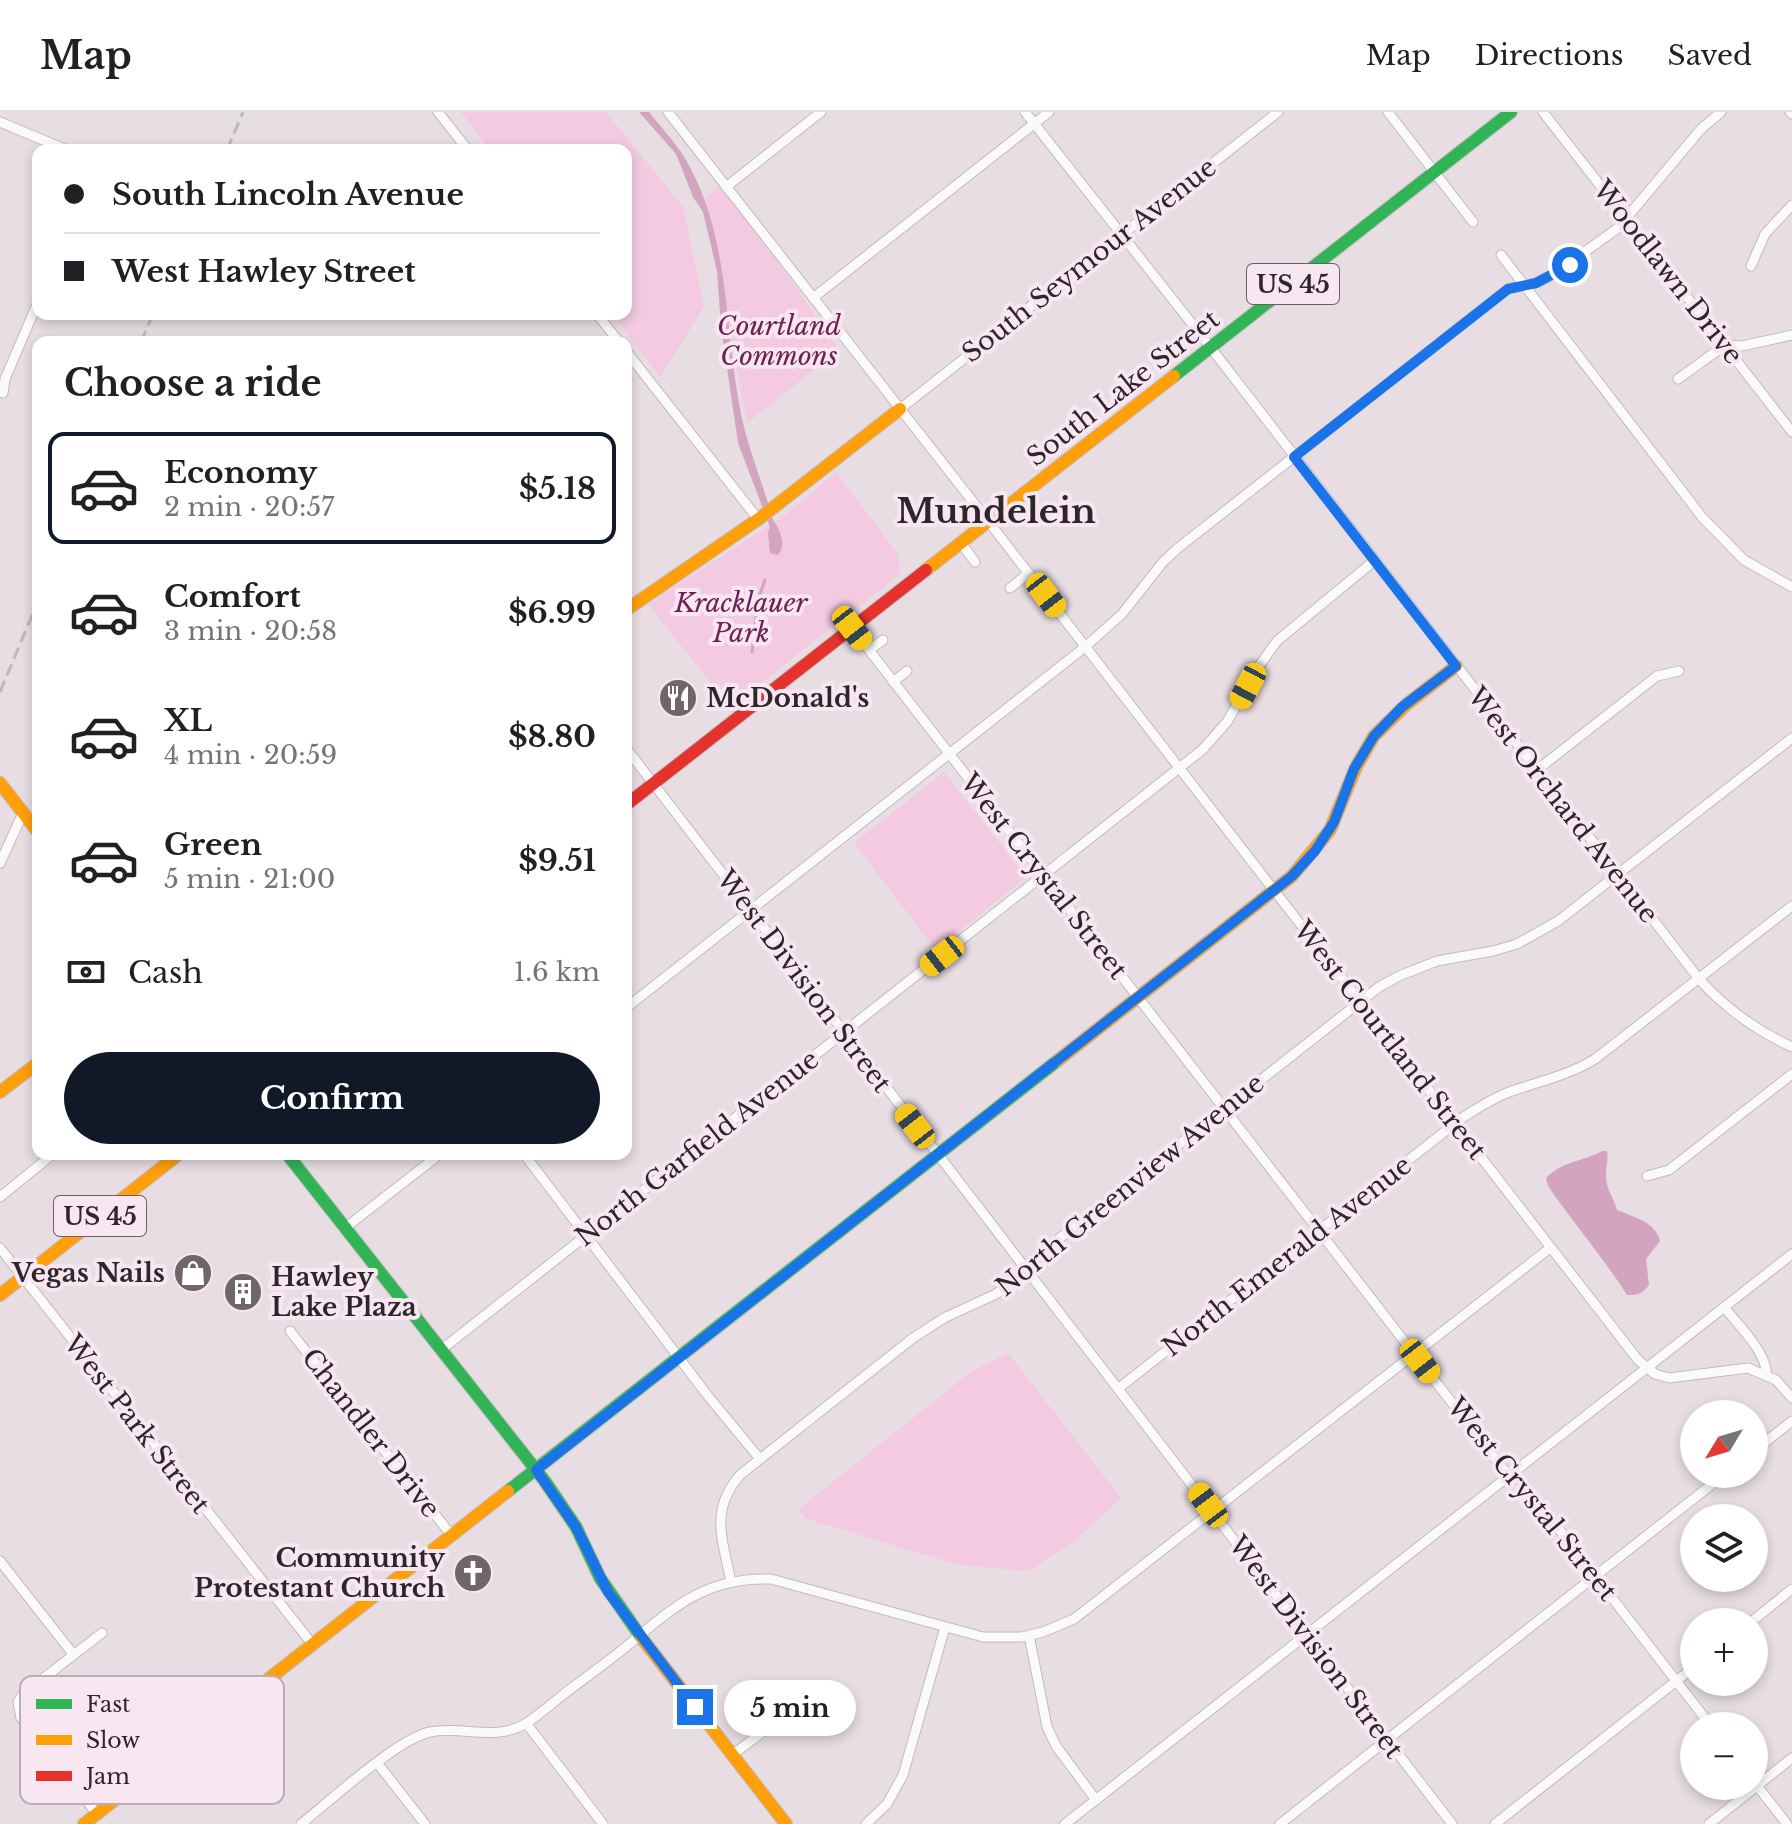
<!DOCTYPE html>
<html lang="en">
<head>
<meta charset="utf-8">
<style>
  body { margin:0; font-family:"Libre Baskerville",serif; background:#f2f2f2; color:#202124; height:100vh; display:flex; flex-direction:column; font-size:30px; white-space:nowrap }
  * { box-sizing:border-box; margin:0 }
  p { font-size:26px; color:#757577 }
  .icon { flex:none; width:44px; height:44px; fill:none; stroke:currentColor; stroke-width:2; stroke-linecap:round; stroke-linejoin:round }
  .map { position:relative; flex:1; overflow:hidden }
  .sheet { position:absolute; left:32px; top:224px; width:600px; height:824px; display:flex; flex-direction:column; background:#fff; border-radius:16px; box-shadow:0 4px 12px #0003 }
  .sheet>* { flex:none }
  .banner { position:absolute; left:32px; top:32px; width:600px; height:176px; border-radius:16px; box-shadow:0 4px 12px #0003; display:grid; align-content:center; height:176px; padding:0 32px; background:#fff }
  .needle { width:52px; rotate:232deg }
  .tools { position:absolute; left:1680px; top:1288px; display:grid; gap:16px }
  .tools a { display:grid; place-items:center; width:88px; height:88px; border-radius:50%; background:#fff; box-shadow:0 4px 12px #0003; font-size:40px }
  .end { position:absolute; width:36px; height:36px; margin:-18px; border:10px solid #1a73e8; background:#fff; box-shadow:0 0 0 4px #fff }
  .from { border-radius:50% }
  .bubble { position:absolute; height:56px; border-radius:28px; background:#fff; box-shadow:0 4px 12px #0003; font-size:26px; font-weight:700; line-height:56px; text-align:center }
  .car { position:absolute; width:24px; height:48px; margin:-24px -12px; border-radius:10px; box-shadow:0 0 6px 2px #0007; background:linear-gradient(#f5c518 24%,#345 0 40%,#f5c518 0 76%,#345 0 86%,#f5c518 0) }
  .banner b { display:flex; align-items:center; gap:28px; height:76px; font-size:30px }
  .banner b+b { border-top:2px solid #e0e0e0 }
  .banner i { width:20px; height:20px; background:#202124 }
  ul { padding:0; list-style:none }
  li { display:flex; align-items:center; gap:24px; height:112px; margin:0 16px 12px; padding:0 16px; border:4px solid transparent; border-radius:16px }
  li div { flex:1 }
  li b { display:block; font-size:30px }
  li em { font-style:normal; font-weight:700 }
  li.on { border-color:#111827 }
  li>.icon { width:72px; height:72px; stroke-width:1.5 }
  h2 { padding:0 32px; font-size:36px; line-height:96px }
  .pay { display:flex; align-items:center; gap:20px; height:88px; padding:0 32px; font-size:30px }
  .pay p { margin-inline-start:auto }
  .action { display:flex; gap:16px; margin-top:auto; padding:16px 32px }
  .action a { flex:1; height:92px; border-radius:48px; background:#111827; color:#fff; font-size:32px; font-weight:700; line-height:92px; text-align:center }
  header { display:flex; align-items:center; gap:48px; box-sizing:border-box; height:112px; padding:0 40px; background:#fff; border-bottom:2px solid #e0e0e0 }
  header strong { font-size:38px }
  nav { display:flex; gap:44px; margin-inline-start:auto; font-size:28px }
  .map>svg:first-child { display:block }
  .green { fill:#f3cae1 }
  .water { fill:#d3a4bf }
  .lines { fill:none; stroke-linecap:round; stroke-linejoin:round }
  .stream { stroke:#d3a4bf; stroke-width:3 }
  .street-casing { stroke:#c2babe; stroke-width:11 }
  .fast-casing { stroke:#c2babe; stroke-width:14 }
  .slow-casing { stroke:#c2babe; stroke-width:14 }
  .jam-casing { stroke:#c2babe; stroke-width:14 }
  .street { stroke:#fbfafb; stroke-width:9 }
  .fast { stroke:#30b455; stroke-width:12 }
  .slow { stroke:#ff9f0a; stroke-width:12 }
  .jam { stroke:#e5322d; stroke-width:12 }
  .rail { stroke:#bcb9bb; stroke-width:3; stroke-dasharray:12 6; stroke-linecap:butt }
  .route { stroke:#1a73e8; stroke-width:10 }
  .labels { text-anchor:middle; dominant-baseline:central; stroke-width:8; stroke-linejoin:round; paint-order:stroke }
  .shield { fill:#f8e6f0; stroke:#6a6065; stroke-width:2 }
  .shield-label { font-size:24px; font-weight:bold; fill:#2d262a }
  .street-label { font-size:26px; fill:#2d262a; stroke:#f8e6f0 }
  .park-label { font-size:26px; font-style:italic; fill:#6d2154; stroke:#f8e6f0 }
  .poi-label { font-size:26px; font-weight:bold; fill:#2d262a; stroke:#f8e6f0; text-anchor:start }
  .district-label { font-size:34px; font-weight:bold; fill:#2d262a; stroke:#f8e6f0 }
  .key { fill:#f8e6f0; stroke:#bbacb5; stroke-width:2 }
  .key-label { font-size:22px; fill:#2d262a }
</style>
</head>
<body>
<header>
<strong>Map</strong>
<nav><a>Map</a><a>Directions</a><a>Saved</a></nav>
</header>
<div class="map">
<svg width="1792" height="1712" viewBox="0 0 1792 1712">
  <rect width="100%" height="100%" fill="#e7dde2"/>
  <!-- green -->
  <g class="green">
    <path d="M461 0H606L683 95 704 195 660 265 613 202H626V38H490Z"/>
    <path d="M724 71 839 238 747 311 705 86Z"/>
    <path d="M836 360 898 442 900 462 730 595 648 492 785 403Z"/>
    <path d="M944 660 1026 765 936 838 854 731Z"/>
    <path d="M1008 1241 1121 1386 1073 1430 1028 1459 959 1453 807 1407 798 1398 972 1259Z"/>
  </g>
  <!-- water -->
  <g class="water">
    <path d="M639 0H649C660 14 673 28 683 43 730 119 724 212 740 297 747 335 763 371 773 408 780 418 787 433 778 443L770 441 768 421 770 415 738 331 721 215 717 159 703 100 693 85 676 42Z"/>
    <path d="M1602 1039H1607C1609 1048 1605 1057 1606 1066 1607 1079 1614 1086 1617 1098 1634 1105 1656 1110 1660 1129L1646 1147 1649 1173C1642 1182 1638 1183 1627 1183 1603 1145 1574 1112 1548 1074L1546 1066C1560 1050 1585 1049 1602 1039Z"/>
  </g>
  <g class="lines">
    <!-- stream -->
    <path class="stream" d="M752 540 758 488 765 468"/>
    <!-- street casing -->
    <g class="street-casing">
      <g id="street">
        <path d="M438 0 468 38"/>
        <path d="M668 0 988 409 1638 1248 1655 1262 1669 1266 1748 1256 1776 1268 1792 1286"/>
        <path d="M1025 0 1211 236 1699 867C1726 897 1755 918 1792 935"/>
        <path d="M1388 0 1473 110"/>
        <path d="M1543 0 1792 320"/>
        <path d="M1790 0 1792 2"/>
        <path d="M0 10 67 38"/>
        <path d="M726 75 821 0"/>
        <path d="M1501 143 1702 405 1744 448 1792 475"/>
        <path d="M1751 154 1765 122 1792 93"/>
        <path d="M813 186 1049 0"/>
        <path d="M597 202 619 230"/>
        <path d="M626 239 758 407"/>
        <path d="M1678 267 1725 233 1742 234 1792 223"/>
        <path d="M3 281 5 267 38 190"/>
        <path d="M900 297 1278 0"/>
        <path d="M961 431 975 450"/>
        <path d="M1010 476 1029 461"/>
        <path d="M852 516 1504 1358 1521 1368 1711 1614"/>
        <path d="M869 538 883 528"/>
        <path d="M893 570 907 559"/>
        <path d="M626 636 1452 1712"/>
        <path d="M1537 658 1657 564 1679 559"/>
        <path d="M0 751 23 701"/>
        <path d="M626 896 1085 535 1122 502 1163 450 1178 436 1508 177 1536 171 1554 162 1618 116 1701 17 1721 0"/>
        <path d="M524 1042 708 1284 760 1347"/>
        <path d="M1647 1064 1669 1058 1792 962"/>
        <path d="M0 1085 53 1042"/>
        <path d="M345 1116 440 1042"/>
        <path d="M0 1136 313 1533"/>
        <path d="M1724 1195C1739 1214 1765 1238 1767 1263"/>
        <path d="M290 1219 452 1424"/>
        <path d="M441 1238 1202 638 1227 610 1257 557 1277 529 1374 449"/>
        <path d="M1119 1276 1462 1006C1478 996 1494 985 1512 979 1541 969 1569 963 1595 947L1792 794"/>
        <path d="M1754 1339 1792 1309"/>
        <path d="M0 1449 73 1542"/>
        <path d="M731 1470C723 1428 709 1399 740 1363L913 1226 944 1206 996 1182 1017 1167 1032 1148 1379 875 1399 864 1437 849 1493 839 1517 832 1558 809 1792 626"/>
        <path d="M1751 1510 1792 1477"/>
        <path d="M1029 1523 1047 1615 1056 1634 1096 1688"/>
        <path d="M526 1611 603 1712"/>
        <path d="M732 1643 791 1599"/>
        <path d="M378 1652 425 1712"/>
        <path d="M1754 1670 1787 1712"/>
        <path d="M97 1702 21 1606 18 1590 23 1582 102 1521"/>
        <path d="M301 1712C330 1689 397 1627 430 1620 463 1613 493 1630 525 1612 538 1604 551 1592 564 1582 585 1566 606 1551 627 1534 674 1495 705 1465 771 1467L983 1525H1022L1043 1520 1074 1507 1550 1136"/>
        <path d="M866 1712 887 1692 903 1663 945 1515"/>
        <path d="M1065 1712 1792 1142"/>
        <path d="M1280 1712 1725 1362"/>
        <path d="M1495 1712 1694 1555"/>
        <path d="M1709 1712 1792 1646"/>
      </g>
    </g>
    <!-- fast casing -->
    <g class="fast-casing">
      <g id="fast">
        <path d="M1174 264 1511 0"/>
        <path d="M287 1042 544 1368 576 1415 600 1466 641 1525"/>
        <path d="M508 1379 1057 949"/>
      </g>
    </g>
    <!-- slow casing -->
    <g class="slow-casing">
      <g id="slow">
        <path d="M926 458 1174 264"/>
        <path d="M626 498 760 406 900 297"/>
        <path d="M0 671 38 720"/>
        <path d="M1057 949 1292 764 1330 718 1356 655 1374 624 1407 592 1456 554"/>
        <path d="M0 980 38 951"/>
        <path d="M0 1183 179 1042"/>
        <path d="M641 1525 786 1712"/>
        <path d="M84 1712 508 1379"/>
      </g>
    </g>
    <!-- jam casing -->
    <g class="jam-casing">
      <path id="jam" d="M626 693 926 458"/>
    </g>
    <!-- street -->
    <use href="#street" class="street"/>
    <!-- fast -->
    <use href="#fast" class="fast"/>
    <!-- slow -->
    <use href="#slow" class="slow"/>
    <!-- jam -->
    <use href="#jam" class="jam"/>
    <!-- rail -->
    <g class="rail">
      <path d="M227 38 243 0"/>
      <path d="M141 230 153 202"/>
      <path d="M0 580 38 489"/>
    </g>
  </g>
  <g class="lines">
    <!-- route -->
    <path class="route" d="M695 1595 608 1480 576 1415 536 1358 1292 764 1315 739 1334 710 1354 657 1374 624 1402 595 1456 554 1294 345 1508 177 1536 171 1570 153"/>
  </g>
  <!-- icons -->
  <defs>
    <g id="restaurant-disc" transform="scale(2)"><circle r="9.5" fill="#6e666a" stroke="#f8e6f0"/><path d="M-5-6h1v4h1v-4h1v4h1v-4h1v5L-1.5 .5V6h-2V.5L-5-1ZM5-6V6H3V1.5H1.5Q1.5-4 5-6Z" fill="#fff"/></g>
    <g id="shop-disc" transform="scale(2)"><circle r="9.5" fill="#6e666a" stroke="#f8e6f0"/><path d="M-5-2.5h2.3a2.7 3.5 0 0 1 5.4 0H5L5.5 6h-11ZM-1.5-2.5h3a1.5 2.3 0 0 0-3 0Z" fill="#fff"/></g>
    <g id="building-disc" transform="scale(2)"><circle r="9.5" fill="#6e666a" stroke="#f8e6f0"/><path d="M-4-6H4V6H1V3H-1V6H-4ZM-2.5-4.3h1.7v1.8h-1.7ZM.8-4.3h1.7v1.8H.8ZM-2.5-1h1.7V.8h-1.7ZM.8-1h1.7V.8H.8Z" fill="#fff"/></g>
    <g id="church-disc" transform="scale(2)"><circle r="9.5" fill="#6e666a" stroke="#f8e6f0"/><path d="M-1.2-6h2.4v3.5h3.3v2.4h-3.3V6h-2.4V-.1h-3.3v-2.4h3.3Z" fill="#fff"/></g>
  </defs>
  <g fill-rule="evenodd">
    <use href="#restaurant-disc" x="678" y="586"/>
    <use href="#shop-disc" x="193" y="1161"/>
    <use href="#building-disc" x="243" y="1180"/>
    <use href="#church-disc" x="473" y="1461"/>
  </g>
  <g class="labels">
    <!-- shield labels -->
    <g class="shield">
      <rect x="1247" y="152" width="92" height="40" rx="6"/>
      <rect x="54" y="1084" width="92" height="40" rx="6"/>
    </g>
    <g class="shield-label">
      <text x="1293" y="172">US 45</text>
      <text x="100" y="1104">US 45</text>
    </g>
    <!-- street labels -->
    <g class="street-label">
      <text transform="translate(1089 148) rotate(-38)">South Seymour Avenue</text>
      <text transform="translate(1668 160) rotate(52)">Woodlawn Drive</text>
      <text transform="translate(1123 276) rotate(-38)">South Lake Street</text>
      <text transform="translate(1563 693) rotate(52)">West Orchard Avenue</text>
      <text transform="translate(1044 764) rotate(52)">West Crystal Street</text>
      <text transform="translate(804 869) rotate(53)">West Division Street</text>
      <text transform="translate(1390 928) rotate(52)">West Courtland Street</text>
      <text transform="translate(697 1036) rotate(-38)">North Garfield Avenue</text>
      <text transform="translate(1130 1073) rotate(-39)">North Greenview Avenue</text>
      <text transform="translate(1287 1144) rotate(-38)">North Emerald Avenue</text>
      <text transform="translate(137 1312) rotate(52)">West Park Street</text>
      <text transform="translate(371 1321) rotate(52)">Chandler Drive</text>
      <text transform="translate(1532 1387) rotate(51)">West Crystal Street</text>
      <text transform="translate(1316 1535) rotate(53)">West Division Street</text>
    </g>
    <!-- park labels -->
    <g class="park-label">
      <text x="779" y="214">Courtland<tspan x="779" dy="30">Commons</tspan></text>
      <text x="741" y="491">Kracklauer<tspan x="741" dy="30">Park</tspan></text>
    </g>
    <!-- poi labels -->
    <g class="poi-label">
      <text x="706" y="586">McDonald's</text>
      <text x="165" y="1161" text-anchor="end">Vegas Nails</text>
      <text x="271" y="1165">Hawley<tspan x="271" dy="30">Lake Plaza</tspan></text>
      <text x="445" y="1446" text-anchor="end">Community<tspan x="445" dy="30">Protestant Church</tspan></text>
    </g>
    <!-- district labels -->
    <g class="district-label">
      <text x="996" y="399">Mundelein</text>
    </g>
  </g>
  <!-- legend -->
  <rect x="20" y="1564" width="264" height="128" rx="12" class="key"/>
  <rect x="36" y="1587" width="36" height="10" fill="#30b455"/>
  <rect x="36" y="1623" width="36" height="10" fill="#ff9f0a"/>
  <rect x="36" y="1659" width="36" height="10" fill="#e5322d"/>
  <g class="key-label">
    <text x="86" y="1600">Fast</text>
    <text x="86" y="1636">Slow</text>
    <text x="86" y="1672">Jam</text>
  </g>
</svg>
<div class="tools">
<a><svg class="needle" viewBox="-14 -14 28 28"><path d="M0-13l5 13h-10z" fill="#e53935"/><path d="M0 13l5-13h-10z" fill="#757577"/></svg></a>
<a><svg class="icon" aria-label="layers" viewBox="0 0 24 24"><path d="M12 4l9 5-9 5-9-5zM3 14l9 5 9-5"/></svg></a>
<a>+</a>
<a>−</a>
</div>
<i class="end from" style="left:1570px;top:153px"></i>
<i class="end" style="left:695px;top:1595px"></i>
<div class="bubble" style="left:724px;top:1568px;width:132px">5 min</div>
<i class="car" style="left:1046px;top:483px;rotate:142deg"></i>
<i class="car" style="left:852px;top:516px;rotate:142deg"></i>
<i class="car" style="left:1248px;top:574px;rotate:208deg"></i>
<i class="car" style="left:942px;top:844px;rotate:232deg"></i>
<i class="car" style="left:915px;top:1014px;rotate:322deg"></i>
<i class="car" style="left:1420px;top:1249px;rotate:142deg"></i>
<i class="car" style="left:1208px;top:1393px;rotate:323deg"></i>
<div class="banner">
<b><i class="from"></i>South Lincoln Avenue</b>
<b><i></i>West Hawley Street</b>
</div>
<section class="sheet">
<h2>Choose a ride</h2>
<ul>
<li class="on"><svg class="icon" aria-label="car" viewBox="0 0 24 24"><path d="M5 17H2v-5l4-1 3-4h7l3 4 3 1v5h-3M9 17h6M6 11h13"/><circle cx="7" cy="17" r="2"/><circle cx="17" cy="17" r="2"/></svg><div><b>Economy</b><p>2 min · 20:57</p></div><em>$5.18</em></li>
<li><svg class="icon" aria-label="car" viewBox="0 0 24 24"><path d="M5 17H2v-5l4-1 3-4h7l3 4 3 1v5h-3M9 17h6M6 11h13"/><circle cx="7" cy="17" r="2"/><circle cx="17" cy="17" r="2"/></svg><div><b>Comfort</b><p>3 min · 20:58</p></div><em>$6.99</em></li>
<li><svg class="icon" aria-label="car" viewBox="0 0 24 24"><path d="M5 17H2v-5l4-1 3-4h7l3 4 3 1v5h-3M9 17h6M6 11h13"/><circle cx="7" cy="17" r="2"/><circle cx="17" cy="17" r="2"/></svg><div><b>XL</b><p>4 min · 20:59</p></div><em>$8.80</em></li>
<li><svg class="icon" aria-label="car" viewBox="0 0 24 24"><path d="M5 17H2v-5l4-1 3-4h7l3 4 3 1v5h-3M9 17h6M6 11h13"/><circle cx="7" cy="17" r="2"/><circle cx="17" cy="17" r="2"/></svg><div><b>Green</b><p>5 min · 21:00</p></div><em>$9.51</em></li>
</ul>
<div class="pay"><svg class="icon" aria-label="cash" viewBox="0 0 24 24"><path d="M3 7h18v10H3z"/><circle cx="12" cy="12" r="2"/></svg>Cash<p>1.6 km</p></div>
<div class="action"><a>Confirm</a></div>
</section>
</div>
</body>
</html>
